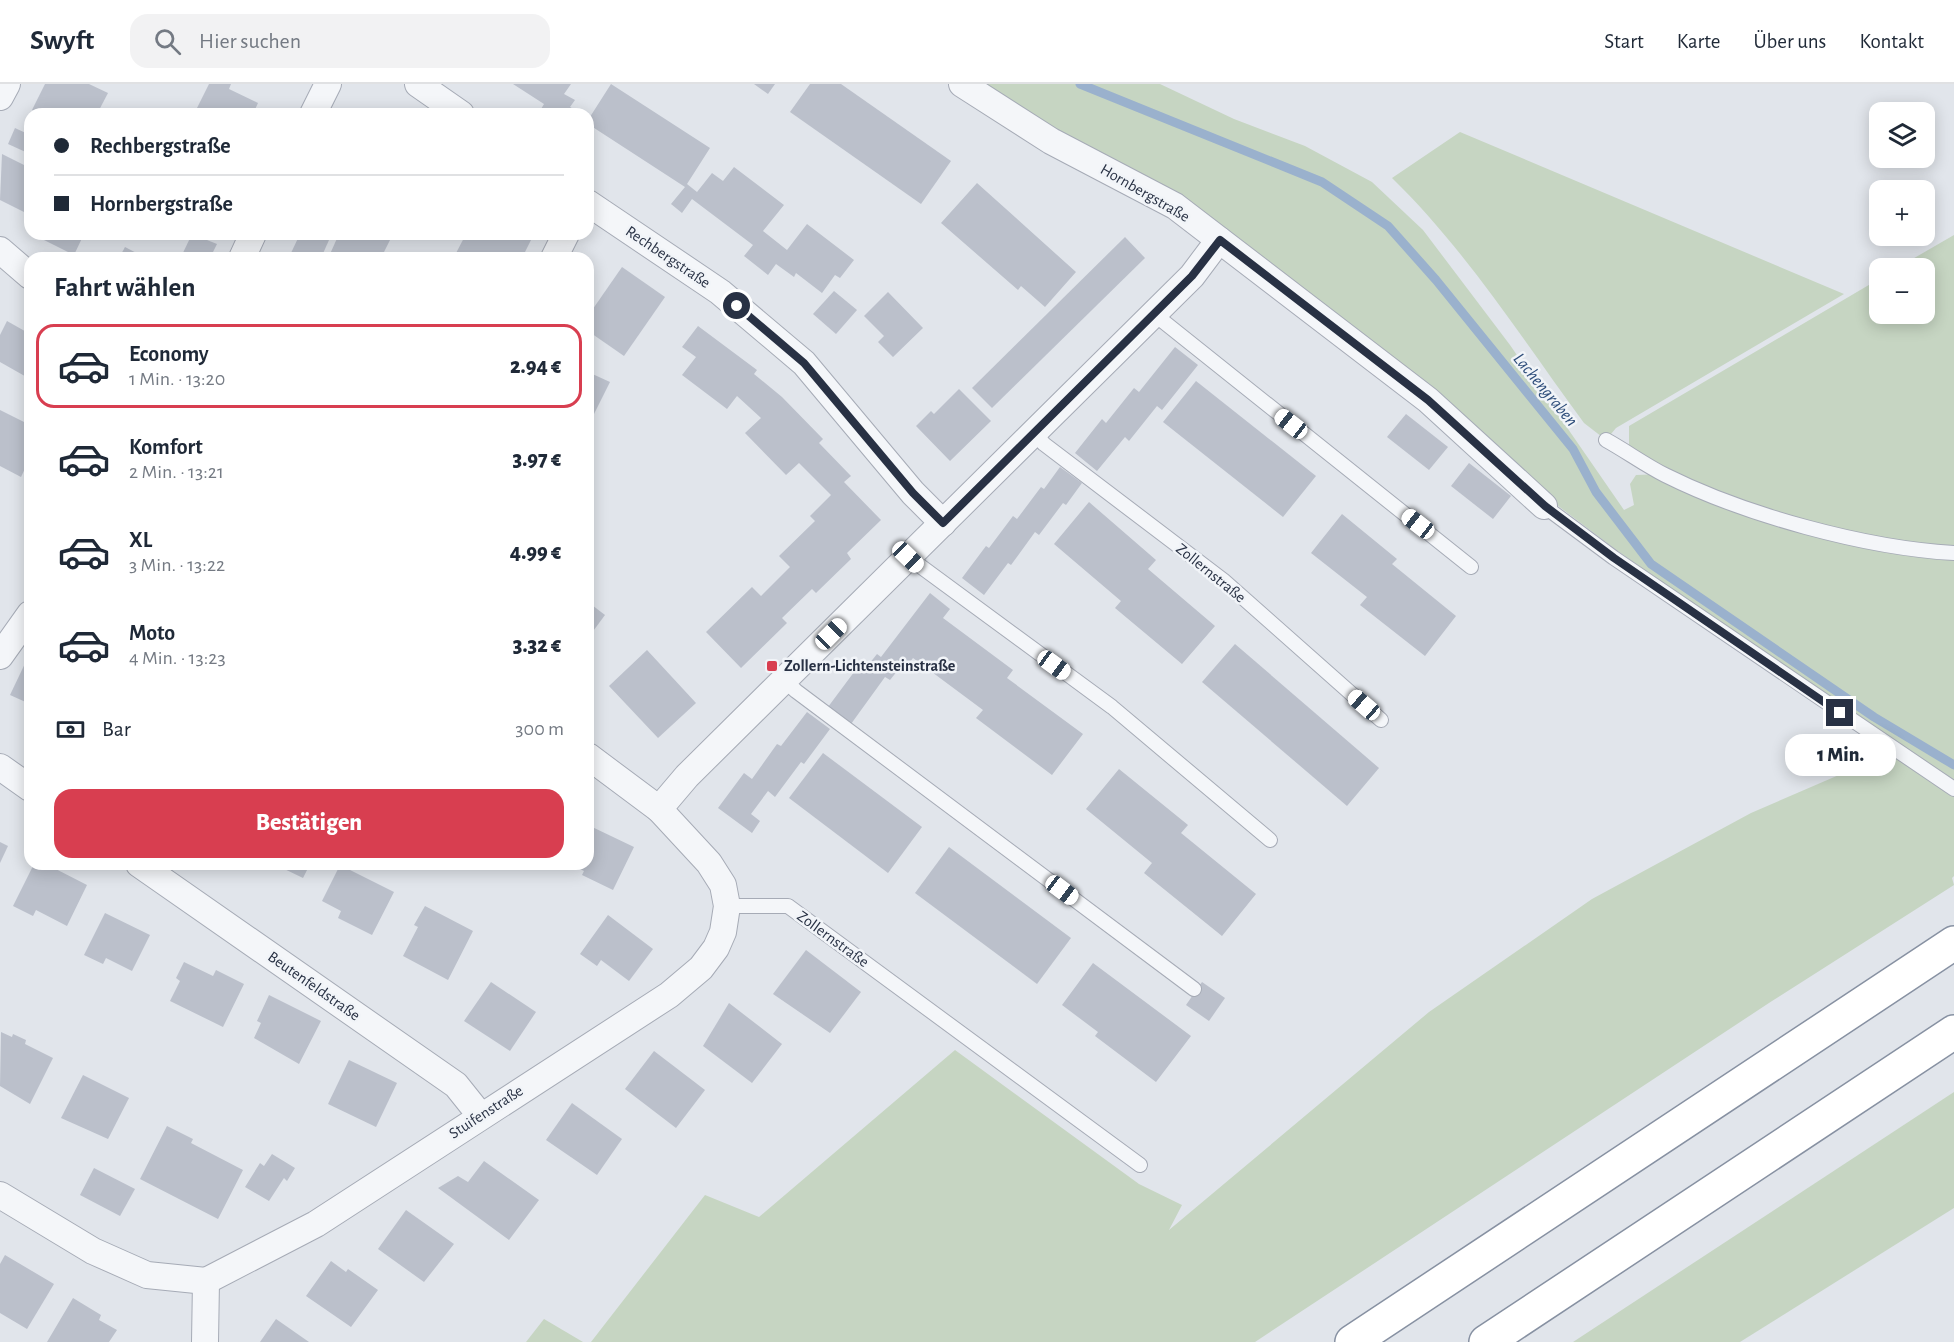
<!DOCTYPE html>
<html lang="de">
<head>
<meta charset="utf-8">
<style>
  body { margin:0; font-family:"Alegreya Sans",sans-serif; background:#f2f2f3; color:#1f2937; height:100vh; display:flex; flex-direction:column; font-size:22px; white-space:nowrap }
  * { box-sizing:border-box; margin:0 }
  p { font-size:20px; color:#747a83 }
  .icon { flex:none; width:33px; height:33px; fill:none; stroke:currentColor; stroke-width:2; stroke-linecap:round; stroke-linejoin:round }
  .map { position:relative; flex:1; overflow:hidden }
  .details { position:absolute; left:24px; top:168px; width:570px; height:618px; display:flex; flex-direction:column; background:#fff; border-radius:18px; box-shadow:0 3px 15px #0003 }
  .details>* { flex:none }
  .guide { position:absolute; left:24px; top:24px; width:570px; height:132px; border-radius:18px; box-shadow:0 3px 15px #0003; display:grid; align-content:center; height:132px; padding:0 30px; background:#fff }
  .controls { position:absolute; left:1869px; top:18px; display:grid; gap:12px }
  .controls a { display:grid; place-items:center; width:66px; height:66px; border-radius:12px; background:#fff; box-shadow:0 3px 15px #0003; font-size:30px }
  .end { position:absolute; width:27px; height:27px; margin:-14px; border:8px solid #283144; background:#fff; box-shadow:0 0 0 3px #fff }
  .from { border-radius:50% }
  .bubble { position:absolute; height:42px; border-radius:18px; background:#fff; box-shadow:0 3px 15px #0003; font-size:20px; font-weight:800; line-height:42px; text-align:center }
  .car { position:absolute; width:18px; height:36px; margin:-18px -9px; border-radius:8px; box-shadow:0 0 4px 2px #0007; background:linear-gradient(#fff 24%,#345 0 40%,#fff 0 76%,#345 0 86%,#fff 0) }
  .guide b { display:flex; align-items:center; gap:21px; height:57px; font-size:22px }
  .guide b+b { border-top:2px solid #e0e1e3 }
  .guide i { width:15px; height:15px; background:#1f2937 }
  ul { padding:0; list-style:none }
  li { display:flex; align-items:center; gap:18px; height:84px; margin:0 12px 9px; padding:0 18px; border:3px solid transparent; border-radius:18px }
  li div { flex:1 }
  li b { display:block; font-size:22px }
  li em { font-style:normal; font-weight:800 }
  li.selected { border-color:#d83e50 }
  li>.icon { width:54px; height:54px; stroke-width:1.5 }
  h2 { padding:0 30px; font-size:27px; line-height:72px }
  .pay { display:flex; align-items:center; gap:15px; height:66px; padding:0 30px; font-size:22px }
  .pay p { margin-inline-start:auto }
  .action { display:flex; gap:12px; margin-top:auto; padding:12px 30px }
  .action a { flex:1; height:69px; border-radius:18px; background:#d83e50; color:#fff; font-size:24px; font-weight:800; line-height:69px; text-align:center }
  header { display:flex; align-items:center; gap:36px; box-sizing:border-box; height:84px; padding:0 30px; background:#fff; border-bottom:2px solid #e0e1e3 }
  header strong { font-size:28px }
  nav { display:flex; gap:33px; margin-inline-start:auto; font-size:21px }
  .search { width:420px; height:54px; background:#f2f2f3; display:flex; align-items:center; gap:15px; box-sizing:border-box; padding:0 21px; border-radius:18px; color:#747a83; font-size:22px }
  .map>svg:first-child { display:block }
  .green { fill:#c6d5c2 }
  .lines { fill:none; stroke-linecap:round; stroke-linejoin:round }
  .stream { stroke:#9ab1cd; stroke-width:9 }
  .building { fill:#bbc0cb }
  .service-casing { stroke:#a6abb6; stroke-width:16 }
  .minor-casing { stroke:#a6abb6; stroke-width:28 }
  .motorway-casing { stroke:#8791a2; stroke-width:36 }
  .service { stroke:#f4f6f9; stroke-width:14 }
  .minor { stroke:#f4f6f9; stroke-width:26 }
  .motorway { stroke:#fff; stroke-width:33 }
  .route { stroke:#283144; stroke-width:8 }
  .poi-dot { fill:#d83e50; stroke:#f1f4f8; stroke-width:2 }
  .labels { text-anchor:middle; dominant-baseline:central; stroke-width:5; stroke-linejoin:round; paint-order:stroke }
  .street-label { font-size:16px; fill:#283144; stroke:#f1f4f8 }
  .poi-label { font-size:16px; font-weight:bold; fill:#283144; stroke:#f1f4f8; text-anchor:start }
  .water-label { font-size:18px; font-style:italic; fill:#2f4e7b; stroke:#f1f4f8 }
</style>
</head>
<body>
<header>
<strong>Swyft</strong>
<div class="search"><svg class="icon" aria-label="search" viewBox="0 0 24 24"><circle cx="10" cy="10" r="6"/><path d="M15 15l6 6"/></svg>Hier suchen</div>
<nav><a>Start</a><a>Karte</a><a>Über uns</a><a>Kontakt</a></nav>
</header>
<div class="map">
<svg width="1954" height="1258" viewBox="0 0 1954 1258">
  <rect width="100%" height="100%" fill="#e1e5eb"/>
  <!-- green -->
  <g class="green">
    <path d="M985 0H1160L1234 35 1305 62 1372 98 1423 146 1510 261 1624 426 1634 421 1630 400 1636 391 1663 390 1629 363V342L1879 195 1880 230H1924V184H1897L1954 151V792L1952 794 1954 801 1772 917 1255 1258H591L705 1111 759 1133 955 966 1139 1100 1182 1121 1169 1146 1429 928 1592 815 1751 729 1869 678 1878 647 1619 468 1549 415 1298 202 1163 101 1080 61Z"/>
    <path d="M1460 48 1844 210 1616 344 1606 356 1584 339C1523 256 1466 166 1392 94Z"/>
    <path d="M1954 1008V1124L1740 1258H1573Z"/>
    <path d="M544 1235 583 1258H526Z"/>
  </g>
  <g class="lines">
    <!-- stream -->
    <path class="stream" d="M1080 0 1322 98 1388 142 1436 196 1573 365 1596 408 1651 480 1874 633 1954 681"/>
  </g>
  <!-- building -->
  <g class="building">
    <path d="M45 0H89L108 9 97 30H41L32 26Z"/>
    <path d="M209 0H231L229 5 258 19 253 30H194Z"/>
    <path d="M513 0H571L564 10 575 16 570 23 582 30H538L544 20Z"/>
    <path d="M611 0 710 64 687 100 697 108 712 89 723 97 734 83 784 121 763 147 787 166 807 140 854 176 840 194 835 191 822 209 796 189 794 193 776 180 768 191 744 172 753 161 692 115 682 129 671 120 685 103 588 40V36Z"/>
    <path d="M754 0H775L768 10Z"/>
    <path d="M810 0H841L951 77 921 120 790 28Z"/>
    <path d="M15 44 30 51V70L8 60Z"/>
    <path d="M2 70 30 84V117L24 128 0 116Z"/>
    <path d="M977 99 1076 188 1045 223 1021 202 1018 206 941 139Z"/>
    <path d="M47 150H84L74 171 44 156Z"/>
    <path d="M192 150 217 160 210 174 181 173Z"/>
    <path d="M300 150H317L329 156 321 174H301L291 169Z"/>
    <path d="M339 150H393L381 174H339L330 170Z"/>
    <path d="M466 150H534L522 174H457L454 173Z"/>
    <path d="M1125 153 1145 174 992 324 972 304Z"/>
    <path d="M125 163 146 174H119Z"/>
    <path d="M622 183 665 213 624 272 588 247V232Z"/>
    <path d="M834 207 857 226 836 250 813 230Z"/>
    <path d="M888 208 923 244 893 273 878 258 884 252 864 232Z"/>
    <path d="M7 237 30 250V295L0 278V251Z"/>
    <path d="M698 242 757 286 754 290 782 313 823 355 819 359 851 392 844 398 881 436 847 469 851 475 816 509 812 505 782 534 787 539 741 584 706 548 752 503 761 512 790 483 779 472 815 437 810 432 831 411 799 379 786 391 745 349 761 334 737 312 727 325 682 291 696 273 682 263Z"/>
    <path d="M1175 263 1198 281 1162 326 1157 322 1129 357 1125 353 1097 387 1075 369 1102 335 1106 339 1134 304 1139 308Z"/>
    <path d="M588 288 610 298 588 342Z"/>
    <path d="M1196 297 1316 392 1283 433 1163 338Z"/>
    <path d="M959 305 991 337 950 377 916 342 931 327 934 330Z"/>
    <path d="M0 326 30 341V374L21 393 0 382Z"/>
    <path d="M1406 330 1448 363 1429 386 1387 353Z"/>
    <path d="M1469 379 1511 412 1493 435 1451 402Z"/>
    <path d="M1060 383 1082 399 1066 421 1063 419 1039 451 1035 448 1011 481 1008 479 984 511 962 494 986 462 989 464 1013 432 1017 435 1041 403 1044 405Z"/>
    <path d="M1089 418 1156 476 1148 485 1215 542 1182 580 1115 524 1121 517 1054 460Z"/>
    <path d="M1342 430 1397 475 1392 480 1456 532 1425 572 1360 521 1367 513 1311 469Z"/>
    <path d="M930 509 950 525 943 534 1013 586 1007 594 1083 650 1052 691 976 634 983 626 913 574 902 589 898 586 890 596 885 593 851 640 828 623 863 576 869 580 877 570 881 573Z"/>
    <path d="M588 518 605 531 588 554Z"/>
    <path d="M1235 560 1379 684 1347 722 1202 598Z"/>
    <path d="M647 566 696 619 658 654 609 602Z"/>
    <path d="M30 569V620L10 611Z"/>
    <path d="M807 628 830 645 804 680 801 678 775 713 768 707 751 730 760 737 752 749 718 724 744 689 752 695 777 660 781 662Z"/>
    <path d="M823 669 922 743 888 789 789 714Z"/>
    <path d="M1119 685 1188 741 1181 749 1256 810 1222 852 1144 789 1152 779 1086 725Z"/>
    <path d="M588 741 634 763 613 806 582 791 584 787 570 780H588Z"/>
    <path d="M0 758 8 762 0 779Z"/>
    <path d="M949 763 1071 854 1037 900 915 809Z"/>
    <path d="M34 780H46L87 801 67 842 36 826 33 832 13 822Z"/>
    <path d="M265 780H310L303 794 274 780 272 784Z"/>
    <path d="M340 781 394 808 372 851 338 834 341 827 322 817Z"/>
    <path d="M425 822 473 847 448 896 403 872 418 843 414 841Z"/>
    <path d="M105 829 150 851 132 887 106 874 103 880 84 871Z"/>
    <path d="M608 831 653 865 629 897 601 876 597 882 580 870Z"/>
    <path d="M806 866 861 908 830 949 773 910Z"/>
    <path d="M184 878 213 892 216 886 244 900 223 943 170 917 180 897 176 894Z"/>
    <path d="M1093 879 1191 952 1156 998 1095 952 1098 948 1062 921Z"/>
    <path d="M491 898 536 928 510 967 464 937Z"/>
    <path d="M1202 898 1225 914 1209 937 1186 921Z"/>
    <path d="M269 911 321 937 299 980 254 954 261 939 257 937Z"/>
    <path d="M729 919 782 960 752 999 703 962Z"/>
    <path d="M1 948 12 953 13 950 26 956 25 960 53 974 30 1020 0 1002Z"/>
    <path d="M654 967 705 1006 676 1044 625 1005Z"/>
    <path d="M349 976 397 999 376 1043 328 1020Z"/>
    <path d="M83 991 129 1014 108 1055 61 1034Z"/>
    <path d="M572 1019 622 1055 597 1091 546 1056Z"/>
    <path d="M167 1042 193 1055 191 1059 243 1086 218 1135 140 1095Z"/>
    <path d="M272 1070 295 1084 287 1097 284 1094 269 1117 245 1103 260 1079 264 1082Z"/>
    <path d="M484 1077 539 1116 509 1156 438 1104 458 1092 468 1098Z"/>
    <path d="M94 1084 135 1105 120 1132 80 1111Z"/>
    <path d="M406 1126 454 1160 424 1198 378 1165Z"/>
    <path d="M5 1171 54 1200 27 1245 0 1229V1180Z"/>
    <path d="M331 1177 346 1188 348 1185 378 1206 351 1243 306 1212Z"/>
    <path d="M73 1214 101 1231 99 1236 117 1246 109 1258H47Z"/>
    <path d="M276 1235 309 1258H260Z"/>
  </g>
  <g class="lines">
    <!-- service casing -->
    <g class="service-casing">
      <g id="service">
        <path d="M1154 230 1471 483"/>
        <path d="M1034 349 1044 360 1223 496 1381 636"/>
        <path d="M1606 356C1626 367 1645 381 1665 391 1745 431 1865 464 1954 469"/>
        <path d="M1544 422 1614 474 1954 705"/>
        <path d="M908 473 1112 623 1270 756"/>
        <path d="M784 596 796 607 1194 905"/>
        <path d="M727 822H788L1140 1081"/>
      </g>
    </g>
    <!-- minor casing -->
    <g class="minor-casing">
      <g id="minor">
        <path d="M418 0 461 30"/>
        <path d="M962 0 1051 57 1175 122 1428 316 1544 422"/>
        <path d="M0 13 7 0"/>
        <path d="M313 30 328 0"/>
        <path d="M588 119 720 208 804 279 913 409 943 439"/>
        <path d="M0 166 30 192"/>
        <path d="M242 174 253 150"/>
        <path d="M554 174 566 150"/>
        <path d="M0 572 30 530"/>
        <path d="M0 683 30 704"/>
        <path d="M659 725 687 692 1192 192 1219 156"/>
        <path d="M139 780 456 1001 480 1031"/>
        <path d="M0 1111 93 1167 147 1191 206 1197"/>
        <path d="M206 1197 316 1140 669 911 701 884 716 864 723 848 727 822 723 801 709 779 659 725 588 672"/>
        <path d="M205 1258 206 1197"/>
      </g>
    </g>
    <!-- motorway casing -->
    <g class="motorway-casing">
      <g id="motorway">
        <path d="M1352 1258 1954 859"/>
        <path d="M1486 1258 1954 948"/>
      </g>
    </g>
    <!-- service -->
    <use href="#service" class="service"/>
    <!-- minor -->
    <use href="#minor" class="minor"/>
    <!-- motorway -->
    <use href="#motorway" class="motorway"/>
  </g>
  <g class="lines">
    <!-- route -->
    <path class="route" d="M737 222 804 279 913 409 943 439 1192 192 1220 156 1428 316 1545 422 1614 474 1840 629"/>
  </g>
  <!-- markers -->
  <rect class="poi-dot" x="766" y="576" width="12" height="12" rx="3"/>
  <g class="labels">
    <!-- street labels -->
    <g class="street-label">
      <text transform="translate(1145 109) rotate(30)">Hornbergstraße</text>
      <text transform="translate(668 173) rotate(34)">Rechbergstraße</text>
      <text transform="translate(1211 489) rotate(39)">Zollernstraße</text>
      <text transform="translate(833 855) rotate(36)">Zollernstraße</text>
      <text transform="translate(314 902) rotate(35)">Beutenfeldstraße</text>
      <text transform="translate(486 1028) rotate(-33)">Stuifenstraße</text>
    </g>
    <!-- poi labels -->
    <g class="poi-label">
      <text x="784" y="582">Zollern-Lichtensteinstraße</text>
    </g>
    <!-- water labels -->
    <g class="water-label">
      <text transform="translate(1545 306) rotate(50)">Lachengraben</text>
    </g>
  </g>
</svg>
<div class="controls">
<a><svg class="icon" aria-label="layers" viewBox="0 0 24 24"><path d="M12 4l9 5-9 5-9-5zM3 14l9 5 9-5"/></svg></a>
<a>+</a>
<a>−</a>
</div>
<i class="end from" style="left:737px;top:222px"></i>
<i class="end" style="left:1840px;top:629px"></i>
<div class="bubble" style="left:1785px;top:650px;width:111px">1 Min.</div>
<i class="car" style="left:1291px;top:340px;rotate:308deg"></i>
<i class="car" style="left:1418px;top:440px;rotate:308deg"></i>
<i class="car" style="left:908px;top:473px;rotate:134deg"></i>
<i class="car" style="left:831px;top:550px;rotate:45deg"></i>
<i class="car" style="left:1054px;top:581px;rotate:126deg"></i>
<i class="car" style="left:1364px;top:621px;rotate:311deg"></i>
<i class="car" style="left:1062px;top:806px;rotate:127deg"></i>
<div class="guide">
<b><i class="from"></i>Rechbergstraße</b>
<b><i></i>Hornbergstraße</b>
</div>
<section class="details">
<h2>Fahrt wählen</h2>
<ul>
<li class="selected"><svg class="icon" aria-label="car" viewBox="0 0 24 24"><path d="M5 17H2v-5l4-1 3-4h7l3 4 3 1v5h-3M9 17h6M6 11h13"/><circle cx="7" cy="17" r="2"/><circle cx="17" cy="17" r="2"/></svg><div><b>Economy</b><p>1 Min. · 13:20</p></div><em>2.94 €</em></li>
<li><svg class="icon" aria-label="car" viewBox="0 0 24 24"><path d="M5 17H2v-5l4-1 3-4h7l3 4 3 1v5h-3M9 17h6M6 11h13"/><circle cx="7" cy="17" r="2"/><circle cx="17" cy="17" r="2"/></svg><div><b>Komfort</b><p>2 Min. · 13:21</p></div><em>3.97 €</em></li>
<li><svg class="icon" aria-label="car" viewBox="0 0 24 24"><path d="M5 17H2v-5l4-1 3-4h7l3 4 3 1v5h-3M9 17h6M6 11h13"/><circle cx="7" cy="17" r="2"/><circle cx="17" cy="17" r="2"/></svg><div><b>XL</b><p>3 Min. · 13:22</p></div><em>4.99 €</em></li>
<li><svg class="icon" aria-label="car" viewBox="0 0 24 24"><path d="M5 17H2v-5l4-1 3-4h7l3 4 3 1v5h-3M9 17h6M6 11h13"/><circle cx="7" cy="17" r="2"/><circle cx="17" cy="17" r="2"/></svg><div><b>Moto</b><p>4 Min. · 13:23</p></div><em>3.32 €</em></li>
</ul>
<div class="pay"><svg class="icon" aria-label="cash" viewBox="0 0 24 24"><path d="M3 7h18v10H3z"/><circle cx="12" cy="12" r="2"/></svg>Bar<p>300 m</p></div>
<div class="action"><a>Bestätigen</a></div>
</section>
</div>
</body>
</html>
